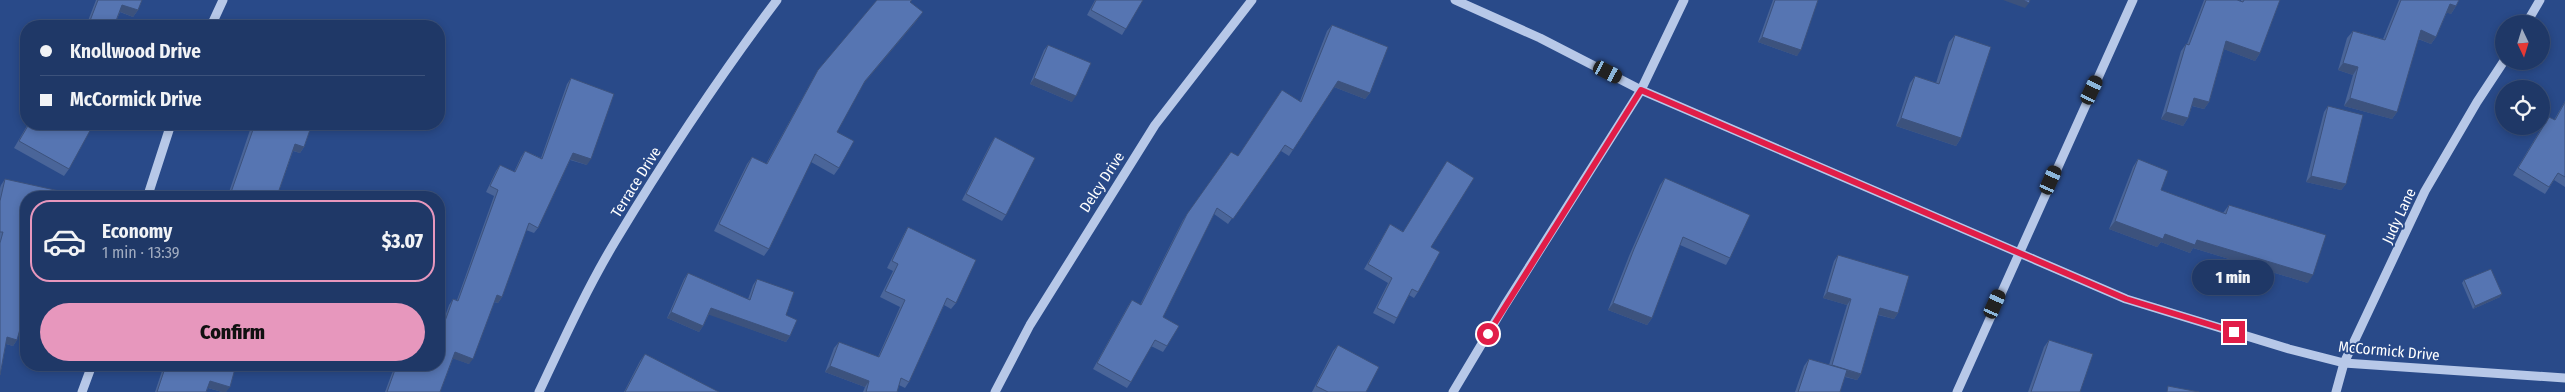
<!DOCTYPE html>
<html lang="en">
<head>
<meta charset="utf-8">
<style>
  body { margin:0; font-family:"Fira Sans Condensed",sans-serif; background:#273f6d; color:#f1f3f6; height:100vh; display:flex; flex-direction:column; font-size:19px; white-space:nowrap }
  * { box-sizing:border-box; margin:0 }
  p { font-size:16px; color:#a1acc0 }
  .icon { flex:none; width:28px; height:28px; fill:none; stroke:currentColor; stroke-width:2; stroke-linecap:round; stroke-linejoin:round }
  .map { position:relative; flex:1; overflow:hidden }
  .side { position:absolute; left:20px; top:191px; width:425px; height:180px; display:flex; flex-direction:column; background:#1f3867; border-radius:20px; box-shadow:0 2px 8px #0003,0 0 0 1px #3c527b }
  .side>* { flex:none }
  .banner { position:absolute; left:20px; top:20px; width:425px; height:110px; border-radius:20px; box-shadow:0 2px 8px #0003,0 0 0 1px #3c527b; display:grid; align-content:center; height:110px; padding:0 20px; background:#1f3867 }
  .needle { width:32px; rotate:176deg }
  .buttons { position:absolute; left:2495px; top:15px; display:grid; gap:10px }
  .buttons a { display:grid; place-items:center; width:55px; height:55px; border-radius:50%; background:#1f3867; box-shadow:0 2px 8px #0003,0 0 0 1px #3c527b; font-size:25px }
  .end { position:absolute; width:22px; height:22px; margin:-11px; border:6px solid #e11d48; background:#fff; box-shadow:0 0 0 2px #fff }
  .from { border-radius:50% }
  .bubble { position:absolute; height:35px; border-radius:18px; background:#1f3867; box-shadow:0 2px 8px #0003,0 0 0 1px #3c527b; font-size:16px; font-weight:800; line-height:35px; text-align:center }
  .car { position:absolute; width:15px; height:30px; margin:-15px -8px; border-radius:6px; box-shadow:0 0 4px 1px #0007; background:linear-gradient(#222 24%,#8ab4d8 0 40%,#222 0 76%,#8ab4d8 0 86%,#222 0) }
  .banner b { display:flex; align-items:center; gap:18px; height:48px; font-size:19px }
  .banner b+b { border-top:1px solid #3c527b }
  .banner i { width:12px; height:12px; background:#f1f3f6 }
  ul { padding:9px 0 0; list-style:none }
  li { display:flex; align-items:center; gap:15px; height:82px; margin:0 10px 8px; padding:0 10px; border:2px solid #3c527b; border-radius:20px }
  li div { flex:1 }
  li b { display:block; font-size:19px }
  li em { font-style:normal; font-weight:800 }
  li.on { border-color:#e797bd }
  li>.icon { width:45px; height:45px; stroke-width:1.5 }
  .primary-button { display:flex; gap:10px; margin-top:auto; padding:10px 20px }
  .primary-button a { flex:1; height:58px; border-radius:30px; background:#e797bd; color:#111; font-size:20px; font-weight:800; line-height:58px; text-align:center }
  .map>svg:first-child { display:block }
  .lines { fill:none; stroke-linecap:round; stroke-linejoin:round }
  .minor { stroke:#b7c8e8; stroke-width:9 }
  .wall { fill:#4a6599 }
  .shaded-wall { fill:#3c527d }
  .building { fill:#5675b2; stroke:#3c527d }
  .route { stroke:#e11d48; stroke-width:6 }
  .labels { text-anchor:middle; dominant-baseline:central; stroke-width:4; stroke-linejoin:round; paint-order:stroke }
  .street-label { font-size:15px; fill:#fff; stroke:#294a89 }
</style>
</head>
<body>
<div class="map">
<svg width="2565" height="392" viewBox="0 0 2565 392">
  <rect width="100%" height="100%" fill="#294a89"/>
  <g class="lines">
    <!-- minor -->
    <g class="minor">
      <path d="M1455 0 1540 38 1641 90 2126 299 2289 349 2344 363 2565 378"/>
      <path d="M2526 24 2540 0"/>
      <path d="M211 26 223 0"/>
      <path d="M147 198 171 124"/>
      <path d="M82 392 92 365"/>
      <path d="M539 392C563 341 587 288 616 240 666 157 719 77 777 0"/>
      <path d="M995 392 1030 325 1155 125 1252 0"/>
      <path d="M1453 392 1505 305 1641 90 1684 0"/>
      <path d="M1957 392 2133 0"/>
      <path d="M2336 392 2344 363 2425 191 2477 102 2504 61"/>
    </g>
  </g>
  <!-- wall -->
  <g class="wall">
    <path d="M96 0H142L138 10 133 17 120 12 114 26H86Z"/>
    <path d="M1095 0H1143L1122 35 1087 15Z"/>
    <path d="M1773 0H1818L1797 56 1758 42Z"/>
    <path d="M2204 0H2237L2241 1V0H2280L2260 53 2255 61 2224 49 2209 102 2204 109 2192 106 2188 118 2183 126 2161 119 2181 51 2186 44H2187Z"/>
    <path d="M2399 0H2459L2456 6 2451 14 2447 12 2436 37 2431 44 2418 39 2397 112 2392 119 2344 106 2353 75 2338 70 2347 38 2353 31 2383 39Z"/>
    <path d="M911 3 918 19 863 84 837 132 839 168 834 175 811 162 769 249 764 256 714 231 747 164 752 157 766 164 814 77 818 70Z"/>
    <path d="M1332 25 1370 93 1365 99 1334 87 1289 156 1281 151 1228 224 1214 214 1163 317 1167 346 1163 352 1151 346 1131 382 1127 388 1093 369 1128 306 1132 300 1140 305 1183 220 1231 152 1238 156 1300 101 1327 31Z"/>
    <path d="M1955 35 1961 138 1956 146 1896 126 1910 83 1915 76 1936 83 1949 42Z"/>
    <path d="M1048 45 1072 102 1030 84 1044 50Z"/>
    <path d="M571 78 587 165 570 160 538 228 534 233 526 230 502 297 498 303 494 302 469 364 453 358 440 392H385L392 373 396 367 403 370 405 365H439L440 331 449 305 453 299 457 300 494 196 486 192 496 171 500 165 514 172 521 157 525 151 541 158 567 84Z"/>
    <path d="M2565 101V187L2554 180 2545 194 2513 175 2544 124 2549 117 2554 120Z"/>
    <path d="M2328 106 2346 184 2341 190 2306 182 2324 112Z"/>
    <path d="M28 124H87L69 169 64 176 14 148Z"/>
    <path d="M252 124H312L304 147 300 153 293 151 277 196 280 198H227Z"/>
    <path d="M995 137 1006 215 1002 221 962 200 991 143Z"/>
    <path d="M2138 159 2161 190 2223 213 2229 205 2308 283 2193 248 2190 253 2161 242 2157 247 2109 229 2133 167Z"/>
    <path d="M1665 178 1730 258 1726 265 1680 245 1652 318 1647 325 1608 310 1629 256 1660 185Z"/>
    <path d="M5 179 26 198 17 340 13 346 6 344 0 375V188L1 185Z"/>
    <path d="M1390 224 1431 247 1418 292 1414 298 1409 295 1397 318 1394 324 1373 313 1388 283 1364 269Z"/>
    <path d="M908 227 956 303 951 309 944 305 909 382 905 388 899 385 897 392H863L865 387 825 372 834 348 839 342 878 357 900 307 880 297 893 271 887 268 904 234Z"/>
    <path d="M1838 255 1898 313 1894 319 1878 315 1861 374 1857 380 1845 377 1840 392H1795L1804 366 1809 359 1829 365 1847 305 1823 298 1834 261Z"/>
    <path d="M688 273 748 299 753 285 757 279 786 315 790 336 786 342 709 314 703 326 699 332 667 318 684 279Z"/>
    <path d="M2464 280 2500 297 2473 309 2462 283Z"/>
    <path d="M2049 340 2080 392H2028L2044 347Z"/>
    <path d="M1338 345 1366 392H1312L1333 351Z"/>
    <path d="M645 354 719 392H624L640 361Z"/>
    <path d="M164 365H236L226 392H222L208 388 206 392H155Z"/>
  </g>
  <!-- shaded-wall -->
  <g class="shaded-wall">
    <path d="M2003 0H2023L2029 3 2025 8Z"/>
    <path d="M2450 4 2456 6 2451 14 2445 12Z"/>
    <path d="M122 5 138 10 133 17 118 11Z"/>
    <path d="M923 12 918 19 860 88 865 81Z"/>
    <path d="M2421 30 2436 37 2431 44 2416 38Z"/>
    <path d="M1762 37 1801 50 1797 56 1758 42Z"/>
    <path d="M2226 41 2260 53 2255 61 2221 48Z"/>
    <path d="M2343 63 2358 67 2353 75 2338 70Z"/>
    <path d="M1034 78 1076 96 1072 102 1030 84Z"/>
    <path d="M1338 81 1370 93 1365 99 1334 87Z"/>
    <path d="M2194 98 2209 102 2204 109 2189 105Z"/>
    <path d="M2350 98 2397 112 2392 119 2344 106Z"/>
    <path d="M2166 112 2188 118 2183 126 2161 119Z"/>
    <path d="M1901 118 1961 138 1956 146 1896 126Z"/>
    <path d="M295 144 304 147 300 153 291 150Z"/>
    <path d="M573 153 591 159 587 165 569 159Z"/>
    <path d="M2311 176 2346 184 2341 190 2306 182Z"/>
    <path d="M2115 221 2165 234 2197 240 2313 275 2308 283 2193 248 2190 253 2161 242 2157 247 2109 229Z"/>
    <path d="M1827 292 1851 299 1847 305 1823 298Z"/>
    <path d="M2502 294 2500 297 2473 309 2475 306Z"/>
    <path d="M497 295 502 297 498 303 493 301Z"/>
    <path d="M1613 303 1652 318 1647 325 1608 310Z"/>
    <path d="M711 308 790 336 786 342 707 314Z"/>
    <path d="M1880 308 1898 313 1894 319 1876 314Z"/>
    <path d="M671 312 703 326 699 332 667 318Z"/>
    <path d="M7 337 17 340 13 346 3 343Z"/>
    <path d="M455 352 473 359 469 364 451 358Z"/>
    <path d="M830 366 869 381 865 387 825 372Z"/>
    <path d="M1831 366 1861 374 1857 380 1827 371Z"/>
    <path d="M210 381 230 387 226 392H222L205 387Z"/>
  </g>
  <!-- building -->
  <g class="building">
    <path d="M98 0H142L138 10 122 5 114 26H88Z"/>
    <path d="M877 0H912L910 2 923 12 865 81 837 132 854 141 839 168 815 154 769 249 719 224 752 157 767 164 818 70Z"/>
    <path d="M1096 0H1143L1126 29 1091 10Z"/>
    <path d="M1775 0H1818L1801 50 1762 37Z"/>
    <path d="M2023 0H2030L2029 3Z"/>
    <path d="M2206 0H2237L2243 2 2244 0H2280L2260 53 2226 41 2209 102 2194 98 2188 118 2166 112 2186 44 2189 45Z"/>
    <path d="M2401 0H2459L2456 6 2450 4 2436 37 2421 30 2397 112 2350 98 2358 67 2343 63 2353 31 2385 40Z"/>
    <path d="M1332 25 1388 47 1370 93 1338 81 1293 150 1285 145 1233 219 1217 208 1163 317 1179 326 1167 346 1155 340 1131 382 1097 363 1132 300 1141 305 1187 214 1231 152 1238 156 1282 90 1301 102Z"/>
    <path d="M1955 35 1991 47 1961 138 1901 118 1915 76 1939 84Z"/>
    <path d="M1048 45 1091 63 1076 96 1034 78Z"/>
    <path d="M571 78 614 94 591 159 573 153 538 228 529 223 502 297 497 295 473 359 455 352 440 392H387L396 367 405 371 407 365H439V331L441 332 453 299 458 301 498 190 490 186 500 165 515 172 525 151 542 159Z"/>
    <path d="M2565 102V177L2558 173 2549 187 2518 168 2549 117 2555 120Z"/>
    <path d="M2328 106 2363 115 2346 184 2311 176Z"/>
    <path d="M29 124H87L92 127 69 169 19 141Z"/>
    <path d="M255 124H312L304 147 295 144 277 196 280 198H229Z"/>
    <path d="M995 137 1035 158 1006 215 966 194Z"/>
    <path d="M2138 159 2168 171 2161 190 2226 214 2229 205 2326 235 2313 275 2197 240 2195 245 2165 234 2163 239 2115 221Z"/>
    <path d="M1447 161 1474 178 1431 247 1440 252 1418 292 1412 289 1397 318 1377 308 1392 278 1368 264 1390 224 1403 232Z"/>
    <path d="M1665 178 1750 215 1730 258 1683 237 1652 318 1613 303 1634 249Z"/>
    <path d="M5 179 64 192 63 198H26V307L17 340 7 337 0 375V243L3 232H0V201Z"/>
    <path d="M908 227 976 260 956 303 947 298 909 382 901 378 897 392H866L869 381 830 366 839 342 879 357 905 300 885 291 898 264 892 261Z"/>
    <path d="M1838 255 1909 276 1898 313 1880 308 1861 374 1832 365 1851 299 1827 292Z"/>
    <path d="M2491 269 2502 294 2475 306 2464 280Z"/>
    <path d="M688 273 750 300 757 279 794 292 786 315 797 320 790 336 711 308 703 326 671 312Z"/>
    <path d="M2049 340 2093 354 2080 392H2031Z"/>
    <path d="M1338 345 1379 367 1366 392H1328L1316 386Z"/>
    <path d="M645 354 719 392H625Z"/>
    <path d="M1809 359 1847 370 1840 392H1798Z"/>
    <path d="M166 365H236L230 387 210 381 206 392H157Z"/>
    <path d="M2168 386 2199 392H2167Z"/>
  </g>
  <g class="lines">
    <!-- route -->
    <path class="route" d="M1488 334 1641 90 2126 299 2234 332"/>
  </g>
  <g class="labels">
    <!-- street labels -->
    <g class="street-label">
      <text transform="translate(636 182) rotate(-58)">Terrace Drive</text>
      <text transform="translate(1102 182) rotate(-57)">Delcy Drive</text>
      <text transform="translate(2399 216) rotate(-65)">Judy Lane</text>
      <text transform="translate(2389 351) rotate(5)">McCormick Drive</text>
    </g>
  </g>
</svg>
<div class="buttons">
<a><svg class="needle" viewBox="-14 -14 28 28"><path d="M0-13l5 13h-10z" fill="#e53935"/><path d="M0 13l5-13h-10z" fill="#a1acc0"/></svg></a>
<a><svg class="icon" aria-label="locate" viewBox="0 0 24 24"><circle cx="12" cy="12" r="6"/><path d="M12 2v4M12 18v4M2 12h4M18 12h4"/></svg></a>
</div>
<i class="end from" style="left:1488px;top:334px"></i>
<i class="end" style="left:2234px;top:332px"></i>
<div class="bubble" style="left:2192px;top:260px;width:82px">1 min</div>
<i class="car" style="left:1608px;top:72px;rotate:117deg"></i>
<i class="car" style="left:2092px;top:90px;rotate:25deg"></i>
<i class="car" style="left:2051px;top:180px;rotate:24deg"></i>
<i class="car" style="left:1995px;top:304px;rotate:24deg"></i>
<div class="banner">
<b><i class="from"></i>Knollwood Drive</b>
<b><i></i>McCormick Drive</b>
</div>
<section class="side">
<ul>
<li class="on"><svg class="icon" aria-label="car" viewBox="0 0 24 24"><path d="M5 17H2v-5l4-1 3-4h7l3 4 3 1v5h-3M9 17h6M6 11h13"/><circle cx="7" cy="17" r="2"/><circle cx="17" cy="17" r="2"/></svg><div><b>Economy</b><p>1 min · 13:39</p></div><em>$3.07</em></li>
</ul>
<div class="primary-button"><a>Confirm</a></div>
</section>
</div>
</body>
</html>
